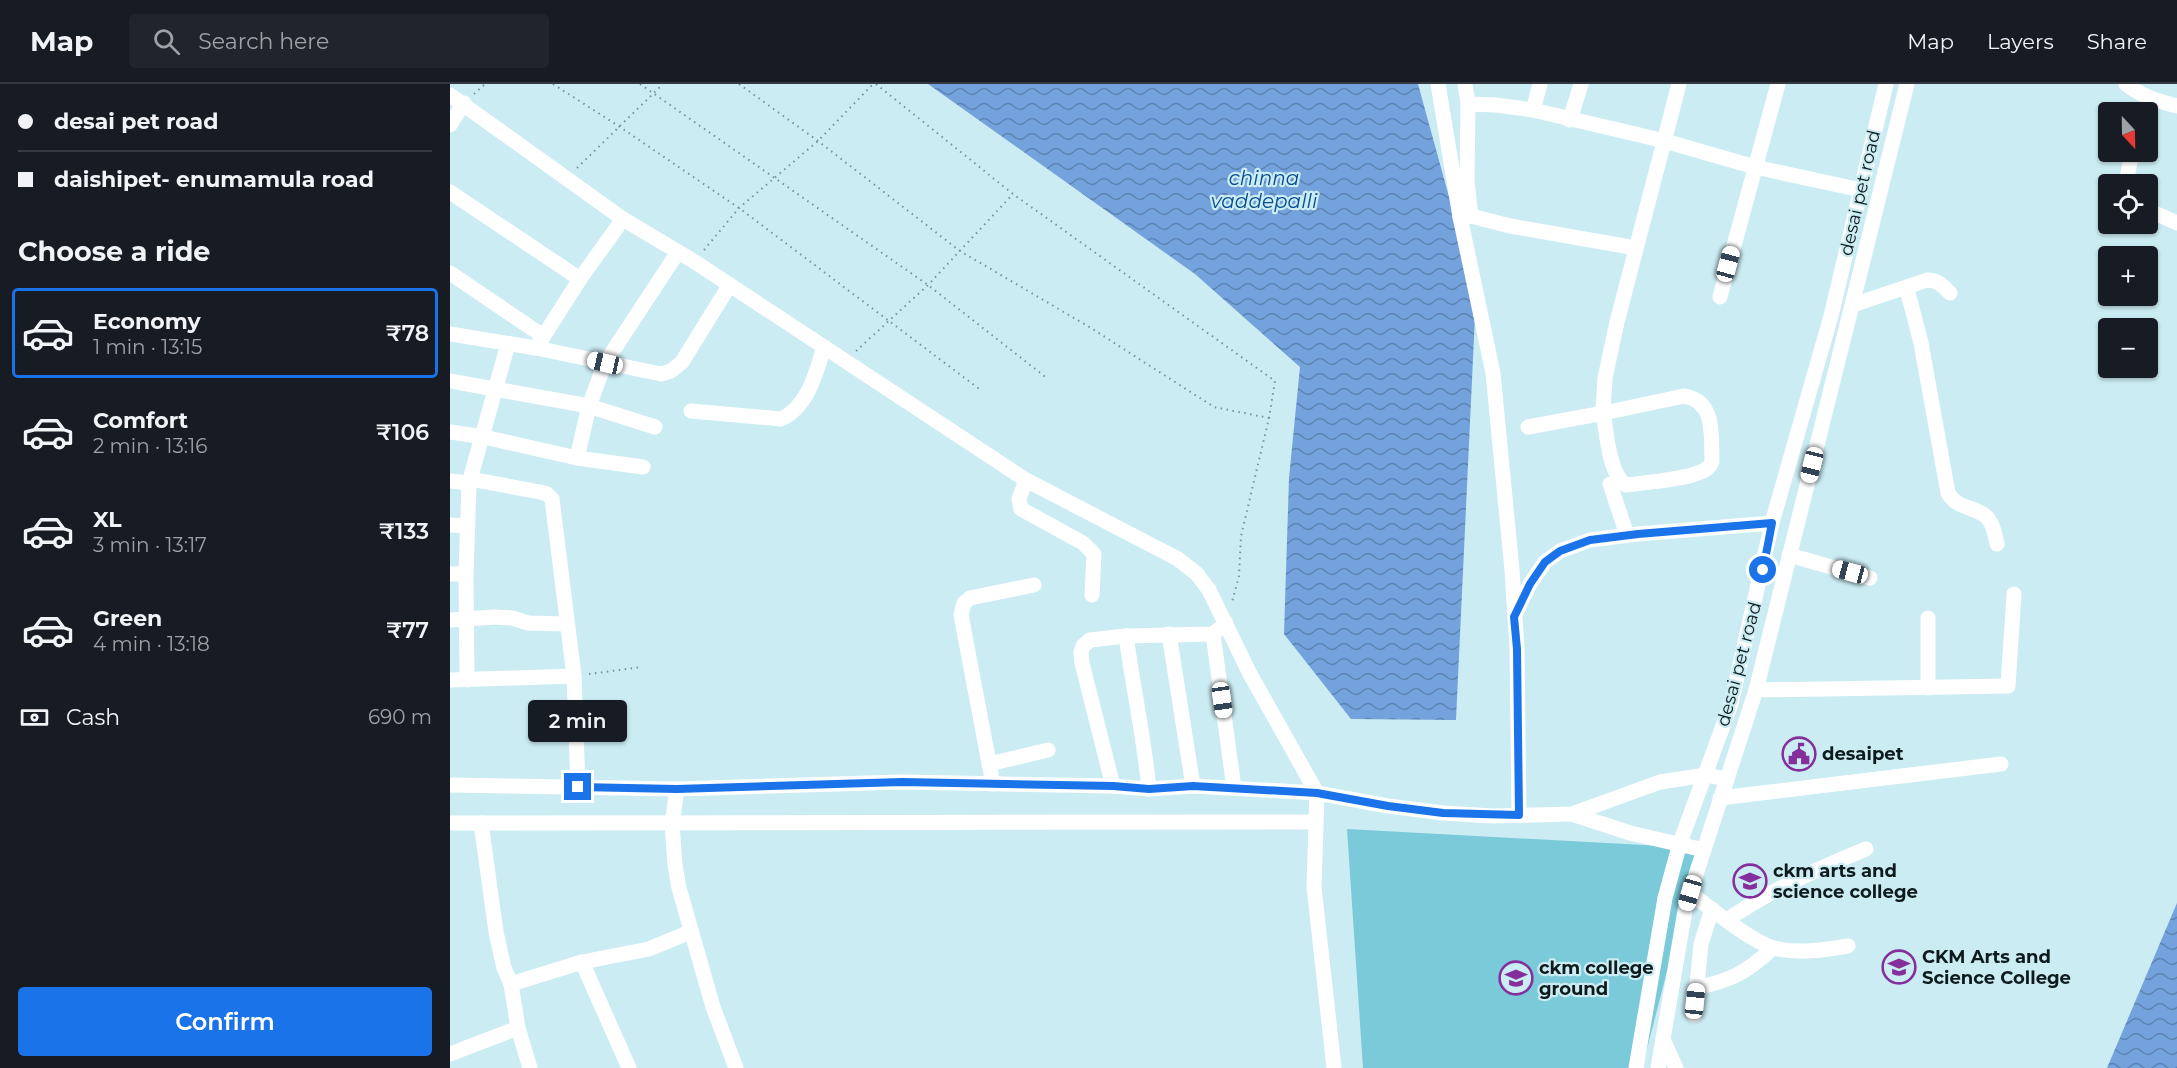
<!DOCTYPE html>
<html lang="en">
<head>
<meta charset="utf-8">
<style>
  body { margin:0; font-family:Montserrat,sans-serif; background:#20242c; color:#f1f3f6; height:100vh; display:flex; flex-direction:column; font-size:22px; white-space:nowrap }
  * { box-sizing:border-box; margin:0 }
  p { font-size:20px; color:#9ea1a6 }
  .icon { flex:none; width:33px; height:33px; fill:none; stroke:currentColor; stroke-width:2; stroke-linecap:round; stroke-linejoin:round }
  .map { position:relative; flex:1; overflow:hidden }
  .panel { display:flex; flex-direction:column; background:#171b24; width:450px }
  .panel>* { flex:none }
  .hud { display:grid; align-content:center; height:132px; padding:0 18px; background:#171b24 }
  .needle { width:39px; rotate:158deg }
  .buttons { position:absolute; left:1648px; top:18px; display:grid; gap:12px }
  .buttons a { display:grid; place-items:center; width:60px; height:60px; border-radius:6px; background:#171b24; box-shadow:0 2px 4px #0004; font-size:30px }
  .end { position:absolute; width:27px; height:27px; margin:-14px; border:8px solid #1a73e8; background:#fff; box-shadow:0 0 0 3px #fff }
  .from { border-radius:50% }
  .bubble { position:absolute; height:42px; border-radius:6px; background:#171b24; box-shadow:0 2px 4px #0004; font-size:20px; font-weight:600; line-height:42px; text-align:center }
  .car { position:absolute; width:18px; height:36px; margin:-18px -9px; border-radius:8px; box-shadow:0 0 4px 2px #0007; background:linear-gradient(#fff 24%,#345 0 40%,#fff 0 76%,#345 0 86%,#fff 0) }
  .hud b { display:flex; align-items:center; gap:21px; height:57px; font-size:22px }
  .hud b+b { border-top:2px solid #363941 }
  .hud i { width:15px; height:15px; background:#f1f3f6 }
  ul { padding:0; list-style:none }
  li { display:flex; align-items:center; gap:18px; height:90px; margin:0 12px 9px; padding:0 6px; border:3px solid transparent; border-radius:6px }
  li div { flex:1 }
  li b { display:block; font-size:22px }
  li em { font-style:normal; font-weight:600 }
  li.on { border-color:#1a73e8 }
  li>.icon { width:54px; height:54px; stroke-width:1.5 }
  h2 { padding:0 18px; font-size:27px; line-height:72px }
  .pay { display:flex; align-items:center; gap:15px; height:66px; padding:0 18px; font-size:22px }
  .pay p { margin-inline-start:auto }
  .cta { display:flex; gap:12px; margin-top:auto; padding:12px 18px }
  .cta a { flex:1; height:69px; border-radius:6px; background:#1a73e8; color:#fff; font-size:24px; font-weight:600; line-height:69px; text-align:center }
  header { display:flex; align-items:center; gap:36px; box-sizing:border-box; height:84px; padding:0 30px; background:#171b24; border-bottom:2px solid #363941 }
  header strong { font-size:28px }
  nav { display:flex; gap:33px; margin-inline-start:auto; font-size:21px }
  .search { width:420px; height:54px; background:#20242c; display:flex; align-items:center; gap:15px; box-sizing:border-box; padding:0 21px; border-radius:6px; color:#9ea1a6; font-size:22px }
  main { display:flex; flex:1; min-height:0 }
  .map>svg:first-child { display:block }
  .pitch { fill:#7acad9 }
  .water { fill:url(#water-waves) }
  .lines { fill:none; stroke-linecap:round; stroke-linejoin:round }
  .path { stroke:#799297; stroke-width:2; stroke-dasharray:1.5 4.5; stroke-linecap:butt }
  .minor { stroke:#fff; stroke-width:15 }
  .route { stroke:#1a73e8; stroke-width:8 }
  .labels { text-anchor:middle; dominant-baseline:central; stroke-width:4.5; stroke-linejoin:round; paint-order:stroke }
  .street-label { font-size:18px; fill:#0e1b1d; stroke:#cbecf3 }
  .poi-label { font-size:18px; font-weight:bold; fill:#0e1b1d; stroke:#cbecf3; text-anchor:start }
  .water-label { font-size:20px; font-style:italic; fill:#074d91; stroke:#cbecf3 }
</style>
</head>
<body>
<header>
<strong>Map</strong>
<div class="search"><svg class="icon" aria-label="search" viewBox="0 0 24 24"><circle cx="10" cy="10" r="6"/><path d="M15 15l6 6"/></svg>Search here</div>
<nav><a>Map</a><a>Layers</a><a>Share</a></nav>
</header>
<main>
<section class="panel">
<div class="hud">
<b><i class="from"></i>desai pet road</b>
<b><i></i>daishipet- enumamula road</b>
</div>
<h2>Choose a ride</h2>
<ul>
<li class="on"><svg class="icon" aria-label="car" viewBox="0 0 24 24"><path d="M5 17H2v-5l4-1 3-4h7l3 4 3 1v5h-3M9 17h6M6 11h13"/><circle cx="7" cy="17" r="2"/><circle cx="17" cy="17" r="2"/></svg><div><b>Economy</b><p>1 min · 13:15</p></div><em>₹78</em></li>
<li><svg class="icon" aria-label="car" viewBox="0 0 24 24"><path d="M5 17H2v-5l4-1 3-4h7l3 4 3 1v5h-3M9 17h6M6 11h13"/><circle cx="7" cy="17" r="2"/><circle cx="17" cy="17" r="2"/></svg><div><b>Comfort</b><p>2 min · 13:16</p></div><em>₹106</em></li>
<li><svg class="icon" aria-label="car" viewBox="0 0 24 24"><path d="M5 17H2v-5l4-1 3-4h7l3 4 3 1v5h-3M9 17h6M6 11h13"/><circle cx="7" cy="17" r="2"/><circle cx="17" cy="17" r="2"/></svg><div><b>XL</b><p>3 min · 13:17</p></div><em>₹133</em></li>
<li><svg class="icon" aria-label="car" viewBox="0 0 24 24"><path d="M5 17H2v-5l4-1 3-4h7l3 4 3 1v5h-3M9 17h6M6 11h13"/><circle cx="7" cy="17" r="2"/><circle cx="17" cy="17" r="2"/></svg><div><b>Green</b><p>4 min · 13:18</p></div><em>₹77</em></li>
</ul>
<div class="pay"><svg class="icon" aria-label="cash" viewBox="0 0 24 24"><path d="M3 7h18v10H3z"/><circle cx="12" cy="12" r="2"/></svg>Cash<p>690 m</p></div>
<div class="cta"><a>Confirm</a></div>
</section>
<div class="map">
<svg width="1727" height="984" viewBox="0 0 1727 984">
  <defs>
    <pattern id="water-waves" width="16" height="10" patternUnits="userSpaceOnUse" patternTransform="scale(1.5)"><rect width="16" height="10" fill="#73a2dc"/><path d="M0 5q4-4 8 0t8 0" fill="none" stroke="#5d83b2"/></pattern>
  </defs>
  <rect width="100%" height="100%" fill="#cbecf3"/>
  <!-- pitch -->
  <path class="pitch" d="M897 745 1249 764 1192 984H913Z"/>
  <!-- water -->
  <g class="water">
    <path d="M478 0H968L1026 211 1006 636 901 635 834 550 839 394 850 283 745 190Z"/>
    <path d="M1727 819V984H1657Z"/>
  </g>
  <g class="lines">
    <!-- path -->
    <g class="path">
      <path d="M103 0 170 43 289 124 532 307"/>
      <path d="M190 0 478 201 598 295"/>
      <path d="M289 0 368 57 510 167 641 244 764 323 819 334"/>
      <path d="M426 0 563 110 825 297 819 334 791 452 789 492 782 518"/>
      <path d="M24 10 35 0"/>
      <path d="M127 84 213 0"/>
      <path d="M254 166 289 124 368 57 423 0"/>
      <path d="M406 267 478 201 563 110"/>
      <path d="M139 590 192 583"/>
    </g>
    <!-- minor -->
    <g class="minor">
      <path d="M988 0 1010 133 1043 289 1062 486 1067 565 1069 731"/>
      <path d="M1015 0 1018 20 1017 97 1021 132"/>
      <path d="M1676 0C1693 13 1707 17 1727 22"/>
      <path d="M0 11 173 135 245 178 576 396 728 475 747 490 759 506 800 590 867 709 864 803 884 984"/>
      <path d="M1018 20 1046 21 1083 26 1215 57 1305 83 1411 106"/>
      <path d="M1083 26 1090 0"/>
      <path d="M1120 36 1131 0"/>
      <path d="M0 41 14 19"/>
      <path d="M1676 100 1681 72"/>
      <path d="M0 108 130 195"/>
      <path d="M1698 126 1727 139"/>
      <path d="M1010 133 1021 132 1060 142 1186 164"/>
      <path d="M0 189 93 252"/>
      <path d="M1457 205 1471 259 1498 409C1508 427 1530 422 1539 436 1544 442 1545 452 1547 460"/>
      <path d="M1270 213 1328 0"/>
      <path d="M1403 221 1477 196C1488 196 1492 201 1500 209"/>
      <path d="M0 250 86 264 211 290 221 287 232 278 279 202"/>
      <path d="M86 264 130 195 173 135"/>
      <path d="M0 297 139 322 205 343"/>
      <path d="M241 327 331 335C358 323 366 289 374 263"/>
      <path d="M1078 343 1154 329 1234 312C1266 317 1261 352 1262 378 1260 381 1260 383 1256 385 1243 395 1193 399 1176 401 1159 391 1156 346 1153 326L1155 294 1167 238 1229 0"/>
      <path d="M0 348 34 353 127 374 193 383"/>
      <path d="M127 374 139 322 155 279 228 168"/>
      <path d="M20 395 90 408 97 410 102 415 124 592 128 703"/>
      <path d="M576 396 569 415 571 425 633 459 644 470 642 511"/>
      <path d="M0 397 19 399"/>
      <path d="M1160 400 1177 451"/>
      <path d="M0 441 18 442"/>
      <path d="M1339 471 1420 494"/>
      <path d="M0 490H16"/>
      <path d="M1065 530 1080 500 1095 478 1110 467 1140 456 1188 450 1322 439"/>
      <path d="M0 536 45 533 62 534 78 539 117 540"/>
      <path d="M719 550 743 702"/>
      <path d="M763 550 784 704"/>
      <path d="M676 552C683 603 694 653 699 705"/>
      <path d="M0 596 124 592"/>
      <path d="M17 596 16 490 19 399 58 260"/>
      <path d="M1478 604V534"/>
      <path d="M1306 606 1558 602 1564 510"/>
      <path d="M539 680 598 666"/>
      <path d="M543 700 511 531 514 519 520 514 584 501"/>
      <path d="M0 701 227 705 451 698 663 702 699 705 743 702 867 709 938 722 993 729 1043 732 1122 730 1210 698 1256 691 1276 695"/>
      <path d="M663 702 632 579 631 568 633 562 640 556 676 552 763 550 776 539"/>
      <path d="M227 705 222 740 225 781 229 804 263 923 286 984"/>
      <path d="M1270 714 1551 680"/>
      <path d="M1122 730 1180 749 1254 766"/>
      <path d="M0 739 866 738"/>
      <path d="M31 739 46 848 54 884 61 900 68 944 80 984"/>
      <path d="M1240 809C1259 823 1303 859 1324 864 1347 870 1375 866 1398 862"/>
      <path d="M1277 836C1321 806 1367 785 1416 765"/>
      <path d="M61 900 132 878"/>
      <path d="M1246 904C1282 896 1296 889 1323 864"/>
      <path d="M1244 931 1251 860 1262 825"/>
      <path d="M1213 955 1226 984"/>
      <path d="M0 970 68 944"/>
      <path d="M179 984 132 878 199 865 240 848"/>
      <path d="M1186 984 1215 814 1230 759 1281 620 1322 439 1381 232 1436 0"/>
      <path d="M1208 984 1236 821 1306 606 1457 0"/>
    </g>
  </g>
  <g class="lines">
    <!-- route -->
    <path class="route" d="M128 703 227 705 452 698 663 702 699 705 743 702 867 709 938 722 993 729 1069 731 1067 565 1064 533 1080 500 1095 478 1110 467 1140 456 1188 450 1322 439 1313 486"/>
  </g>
  <!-- icons -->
  <defs>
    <g id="civic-ring" transform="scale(1.725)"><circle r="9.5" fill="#cbecf3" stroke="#852f9c" stroke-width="1.5"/><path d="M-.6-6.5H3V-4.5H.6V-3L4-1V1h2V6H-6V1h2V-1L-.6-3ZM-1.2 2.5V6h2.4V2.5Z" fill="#852f9c"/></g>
    <g id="university-ring" transform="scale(1.725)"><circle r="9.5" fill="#cbecf3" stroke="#852f9c" stroke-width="1.5"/><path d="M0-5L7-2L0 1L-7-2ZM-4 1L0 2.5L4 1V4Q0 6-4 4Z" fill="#852f9c"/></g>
  </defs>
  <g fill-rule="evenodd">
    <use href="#civic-ring" x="1349" y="670"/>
    <use href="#university-ring" x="1300" y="797"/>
    <use href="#university-ring" x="1449" y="883"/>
    <use href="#university-ring" x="1066" y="894"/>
  </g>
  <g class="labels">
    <!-- street labels -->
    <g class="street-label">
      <text transform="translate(1410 109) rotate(-77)">desai pet road</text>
      <text transform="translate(1289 580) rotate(-75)">desai pet road</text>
    </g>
    <!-- poi labels -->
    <g class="poi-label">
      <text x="1372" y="670">desaipet</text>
      <text x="1323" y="787">ckm arts and<tspan x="1323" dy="21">science college</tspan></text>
      <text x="1472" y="873">CKM Arts and<tspan x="1472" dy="21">Science College</tspan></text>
      <text x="1089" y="884">ckm college<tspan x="1089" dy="21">ground</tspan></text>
    </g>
    <!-- water labels -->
    <g class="water-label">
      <text x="814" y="94">chinna<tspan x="814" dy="23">vaddepalli</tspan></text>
    </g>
  </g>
</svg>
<div class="buttons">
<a><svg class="needle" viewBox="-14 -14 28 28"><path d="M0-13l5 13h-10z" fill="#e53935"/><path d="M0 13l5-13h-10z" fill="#9ea1a6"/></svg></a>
<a><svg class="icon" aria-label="locate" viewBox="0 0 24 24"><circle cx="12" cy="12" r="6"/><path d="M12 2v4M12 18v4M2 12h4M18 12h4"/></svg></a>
<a>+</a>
<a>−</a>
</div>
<i class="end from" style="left:1313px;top:486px"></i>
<i class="end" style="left:128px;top:703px"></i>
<div class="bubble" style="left:78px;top:616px;width:99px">2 min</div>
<i class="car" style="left:1278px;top:180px;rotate:15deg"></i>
<i class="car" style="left:155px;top:279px;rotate:283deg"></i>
<i class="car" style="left:1362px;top:381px;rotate:194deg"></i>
<i class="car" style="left:1400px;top:488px;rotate:285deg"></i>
<i class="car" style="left:772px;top:616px;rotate:172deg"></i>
<i class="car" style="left:1240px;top:809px;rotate:196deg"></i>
<i class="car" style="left:1245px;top:917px;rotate:6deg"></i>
</div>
</main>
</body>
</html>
